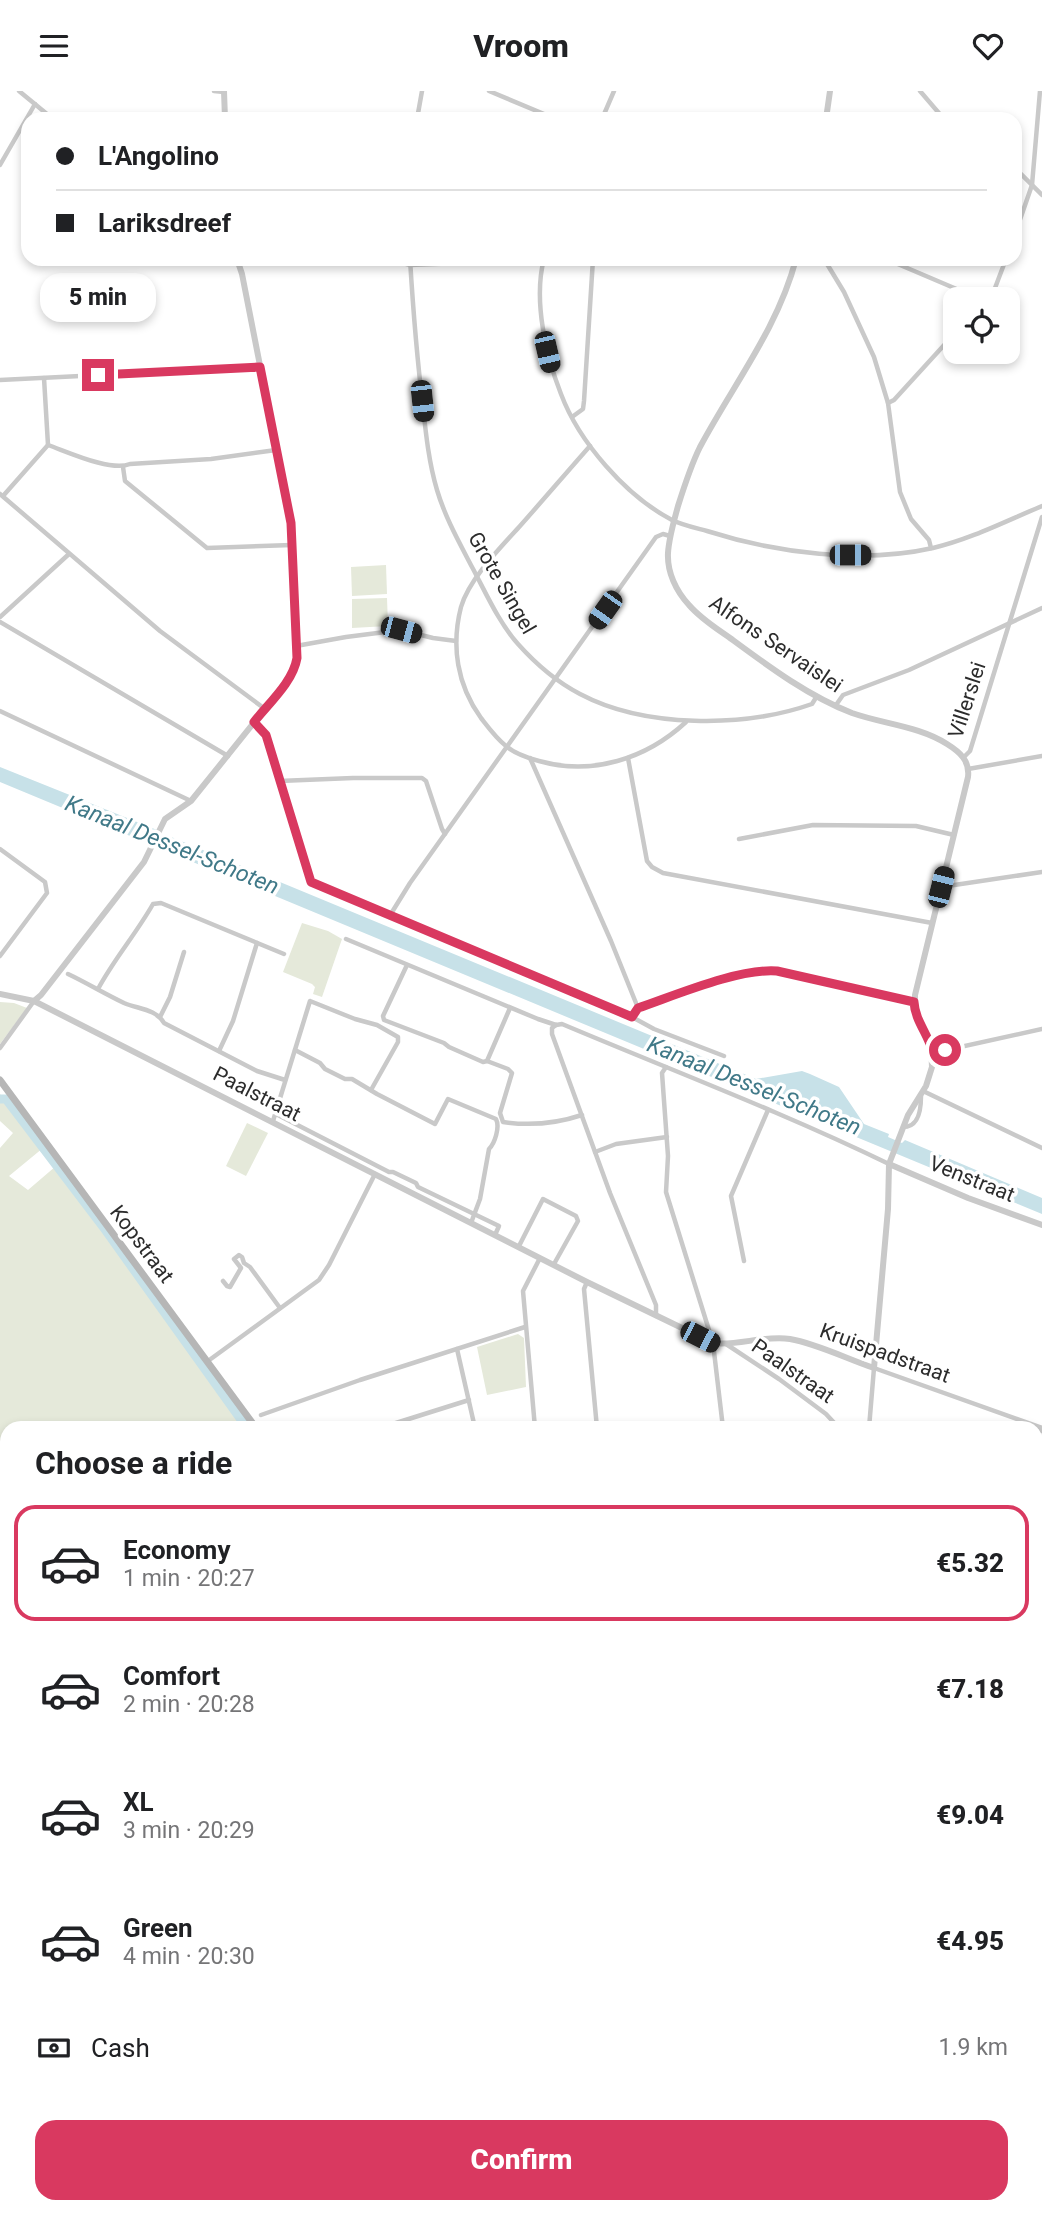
<!DOCTYPE html>
<html lang="en">
<head>
<meta charset="utf-8">
<style>
  body { margin:0; font-family:Roboto,sans-serif; background:#f6f6f6; color:#202124; height:100vh; display:flex; flex-direction:column; font-size:26px; white-space:nowrap }
  * { box-sizing:border-box; margin:0 }
  p { font-size:23px; color:#757577 }
  .icon { flex:none; width:38px; height:38px; fill:none; stroke:currentColor; stroke-width:2; stroke-linecap:round; stroke-linejoin:round }
  .map { position:relative; flex:1; overflow:hidden }
  .details { position:absolute; left:0px; top:1330px; width:1043px; height:793px; display:flex; flex-direction:column; background:#fff; border-radius:21px 21px 0 0; box-shadow:0 4px 10px #0003 }
  .details>* { flex:none }
  .banner { position:absolute; left:21px; top:21px; width:1001px; height:154px; border-radius:21px; box-shadow:0 4px 10px #0003; display:grid; align-content:center; height:154px; padding:0 35px; background:#fff }
  .buttons { position:absolute; left:943px; top:196px; display:grid; gap:14px }
  .buttons a { display:grid; place-items:center; width:77px; height:77px; border-radius:14px; background:#fff; box-shadow:0 4px 10px #0003; font-size:35px }
  .end { position:absolute; width:32px; height:32px; margin:-16px; border:9px solid #d93960; background:#fff; box-shadow:0 0 0 4px #fff }
  .from { border-radius:50% }
  .bubble { position:absolute; height:49px; border-radius:21px; background:#fff; box-shadow:0 4px 10px #0003; font-size:23px; font-weight:800; line-height:49px; text-align:center }
  .car { position:absolute; width:21px; height:42px; margin:-21px -10px; border-radius:9px; box-shadow:0 0 5px 2px #0007; background:linear-gradient(#222 24%,#8ab4d8 0 40%,#222 0 76%,#8ab4d8 0 86%,#222 0) }
  .banner b { display:flex; align-items:center; gap:24px; height:66px; font-size:26px }
  .banner b+b { border-top:2px solid #e0e0e0 }
  .banner i { width:18px; height:18px; background:#202124 }
  ul { padding:0; list-style:none }
  li { display:flex; align-items:center; gap:21px; height:116px; margin:0 14px 10px; padding:0 21px; border:4px solid transparent; border-radius:21px }
  li div { flex:1 }
  li b { display:block; font-size:26px }
  li em { font-style:normal; font-weight:800 }
  li.selected { border-color:#d93960 }
  li>.icon { width:63px; height:63px; stroke-width:1.5 }
  h2 { padding:0 35px; font-size:32px; line-height:84px }
  .pay { display:flex; align-items:center; gap:18px; height:77px; padding:0 35px; font-size:26px }
  .pay p { margin-inline-start:auto }
  .button { display:flex; gap:14px; margin-top:auto; padding:14px 35px }
  .button a { flex:1; height:80px; border-radius:21px; background:#d93960; color:#fff; font-size:28px; font-weight:800; line-height:80px; text-align:center }
  header { display:flex; justify-content:space-between; align-items:center; height:91px; padding:0 35px; background:#fff; font-size:32px; font-weight:800 }
  .map>svg:first-child { display:block }
  .green { fill:#e5e9da }
  .water { fill:#c7e1e8 }
  .lines { fill:none; stroke-linecap:round; stroke-linejoin:round }
  .stream { stroke:#c7e1e8; stroke-width:2 }
  .river { stroke:#c7e1e8; stroke-width:9 }
  .minor { stroke:#c9c9c9; stroke-width:4.5 }
  .tertiary { stroke:#c9c9c9; stroke-width:6 }
  .secondary { stroke:#b6b6b6; stroke-width:7 }
  .route { stroke:#d93960; stroke-width:9 }
  .labels { text-anchor:middle; dominant-baseline:central; stroke-width:7; stroke-linejoin:round; paint-order:stroke }
  .street-label { font-size:21px; fill:#2c2c2c; stroke:#fff }
  .water-label { font-size:23px; font-style:italic; fill:#407988; stroke:#fff }
</style>
</head>
<body>
<header><svg class="icon" aria-label="menu" viewBox="0 0 24 24"><path d="M4 6h16M4 12h16M4 18h16"/></svg>Vroom<svg class="icon" aria-label="heart" viewBox="0 0 24 24"><path d="M12 20l-8-8c-3-5 5-10 8-4 3-6 11-1 8 4z"/></svg></header>
<div class="map">
<svg width="1042" height="2122" viewBox="0 0 1042 2122">
  <rect width="100%" height="100%" fill="#fff"/>
  <!-- green -->
  <g class="green">
    <path d="M386 474 387 503 352 505 351 476Z"/>
    <path d="M387 507 388 535 352 537V508Z"/>
    <path d="M302 832 328 840 342 848 322 906 313 903 315 896 312 893 283 881Z"/>
    <path d="M0 911 14 912 27 917 0 953Z"/>
    <path d="M0 1003 43 1057 9 1085 28 1099 56 1075 249 1337H7V2116H413L403 2122H0V1057L13 1042 0 1030Z"/>
    <path d="M247 1032 268 1042 246 1085 226 1075Z"/>
    <path d="M518 1243 524 1247 526 1296 487 1304 477 1256Z"/>
  </g>
  <!-- water -->
  <path class="water" d="M0 676 157 739 156 744 162 746 164 743 756 988 802 980 810 983 839 996 864 1033 889 1043 888 1046 902 1052 905 1049 1042 1107V1123L0 691Z"/>
  <g class="lines">
    <!-- stream -->
    <path class="stream" d="M0 2115 7 2101"/>
    <!-- river -->
    <g class="river">
      <path d="M0 1008H6L104 1137 247 1337"/>
      <path d="M391 2122 399 2116"/>
    </g>
    <!-- minor -->
    <g class="minor">
      <path d="M19 0 53 28"/>
      <path d="M214 0 224 1"/>
      <path d="M489 0 556 28"/>
      <path d="M920 0 944 28"/>
      <path d="M417 28 422 0"/>
      <path d="M602 28 614 0"/>
      <path d="M0 74 35 13"/>
      <path d="M1015 77 1042 104"/>
      <path d="M1015 143 1032 94 1040 0"/>
      <path d="M389 168 410 174 556 168"/>
      <path d="M410 168C413 217 417 267 423 316 426 344 429 372 437 399 445 426 459 451 472 476 486 502 499 532 518 553 535 572 557 591 580 603 644 637 744 637 812 613L817 605"/>
      <path d="M544 168C533 209 546 265 561 303 579 351 626 405 672 429 682 434 696 437 707 440 776 462 862 473 933 457 971 448 1006 430 1042 415"/>
      <path d="M824 168 844 201 874 266 888 312 900 401 911 428 929 449 931 457"/>
      <path d="M886 168 980 208"/>
      <path d="M985 208 995 197 1006 168"/>
      <path d="M0 289 260 276"/>
      <path d="M888 312 894 309 956 241"/>
      <path d="M572 326 583 318 584 310 593 168"/>
      <path d="M48 354C68 361 111 381 130 373L211 368 276 359"/>
      <path d="M590 355C567 381 544 408 520 435 501 456 469 488 461 516 451 555 457 594 481 627 488 636 496 647 506 655 514 662 528 667 539 670 592 685 646 668 686 631"/>
      <path d="M123 376 125 390 207 457 292 454"/>
      <path d="M0 403 160 540 265 618"/>
      <path d="M3 405 48 354 44 287"/>
      <path d="M0 526 69 463"/>
      <path d="M0 531 228 665"/>
      <path d="M296 555 346 546 401 539 433 547 456 550"/>
      <path d="M836 614 843 604 909 579 1042 517"/>
      <path d="M0 620 191 710"/>
      <path d="M254 631 266 644 306 780 314 793 632 926 654 938 724 965"/>
      <path d="M964 666 970 660 1042 426"/>
      <path d="M530 667 611 850 638 917"/>
      <path d="M628 667 647 770 652 776 663 782 932 832"/>
      <path d="M968 678 1042 665"/>
      <path d="M279 690 353 687H422L426 690 442 738 445 743"/>
      <path d="M739 748 813 734 916 735 954 744"/>
      <path d="M0 758 45 791 47 802 0 865"/>
      <path d="M941 796 1042 781"/>
      <path d="M389 826 410 792 656 446 663 443 670 445"/>
      <path d="M346 848 538 928 556 934 562 933C671 979 782 1021 889 1073"/>
      <path d="M407 874 383 925 384 929 444 952 449 956 483 971 487 970 508 978 512 982 500 1022 503 1031C530 1035 555 1033 582 1024"/>
      <path d="M68 883C87 892 105 903 124 912 138 918 156 918 164 932L257 980 285 989"/>
      <path d="M98 898C114 868 136 843 153 813L161 812 284 863"/>
      <path d="M160 926 170 906 184 861"/>
      <path d="M632 926 638 917C676 904 739 877 777 880L914 911"/>
      <path d="M556 934 552 937V943L610 1102 656 1214V1225"/>
      <path d="M0 957 34 910"/>
      <path d="M295 959 320 972 325 978 345 988H352L377 1003 435 1033 448 1008 496 1028C500 1036 495 1052 489 1058L480 1108 471 1132"/>
      <path d="M219 960 233 930 257 852"/>
      <path d="M933 962 1042 938"/>
      <path d="M487 970 510 917"/>
      <path d="M666 976 662 982 668 1065 666 1101 713 1252 723 1337"/>
      <path d="M923 1000 1042 1057"/>
      <path d="M276 1023 389 1081H393L416 1092 418 1096 499 1135 495 1144"/>
      <path d="M273 1030 310 910 355 928 377 934 398 946V951L371 999"/>
      <path d="M903 1036C919 1036 921 1019 921 1005"/>
      <path d="M595 1061 616 1053 667 1046"/>
      <path d="M519 1155 543 1108 576 1125 578 1130 554 1173"/>
      <path d="M744 1170 731 1105 768 1019"/>
      <path d="M223 1190 227 1195 230 1196 241 1177 234 1168 239 1164 242 1166 244 1172 250 1176 280 1217"/>
      <path d="M587 1191 584 1198 597 1337"/>
      <path d="M726 1253 779 1288 826 1323 839 1337"/>
      <path d="M457 1258 475 1337"/>
      <path d="M208 1270 319 1189 329 1174 375 1083"/>
      <path d="M261 1324 360 1289 525 1236"/>
      <path d="M380 1337 469 1309"/>
      <path d="M535 1337 523 1200 540 1167"/>
      <path d="M869 1337 874 1277 1042 1337"/>
      <path d="M1036 1347 1042 1337"/>
      <path d="M1036 1420 1042 1421"/>
      <path d="M1036 1501 1042 1499"/>
      <path d="M1036 1624 1042 1623"/>
      <path d="M1036 1743 1042 1747"/>
      <path d="M1036 1862V2122"/>
      <path d="M924 2116V2122"/>
    </g>
    <!-- tertiary -->
    <g class="tertiary">
      <path d="M224 0 225 28"/>
      <path d="M826 28 830 0"/>
      <path d="M0 903 34 910 587 1191 713 1252C738 1255 764 1244 790 1248 818 1253 847 1268 874 1277L888 1118 889 1073 908 1024 926 995 932 976 931 954 915 920V904L968 686C970 670 960 661 947 653 919 635 883 633 852 622 808 605 768 575 730 547 716 537 701 528 689 514 676 500 667 481 668 462 669 446 674 430 678 415 684 396 691 374 700 356 733 294 778 237 796 168"/>
      <path d="M34 910 41 904 144 771 165 728 191 710 289 588 295 576 297 567 291 432 242 183 237 168"/>
      <path d="M889 1073 968 1107 1042 1134"/>
      <path d="M1036 1572H1042"/>
      <path d="M702 2116 712 2122"/>
      <path d="M1021 2116V2122"/>
      <path d="M411 2122 421 2116"/>
    </g>
    <!-- secondary -->
    <g class="secondary">
      <path d="M0 989 256 1337"/>
      <path d="M820 2116 821 2122"/>
      <path d="M826 2116 827 2122"/>
    </g>
  </g>
  <g class="lines">
    <!-- route -->
    <path class="route" d="M98 284 260 276 291 432 297 567C293 591 269 612 254 631L266 644 311 791 632 926 638 917C676 904 739 877 777 880L914 911C915 930 929 944 933 962L945 959"/>
  </g>
  <g class="labels">
    <!-- street labels -->
    <g class="street-label">
      <text transform="translate(502 492) rotate(60)">Grote Singel</text>
      <text transform="translate(776 553) rotate(34)">Alfons Servaislei</text>
      <text transform="translate(967 609) rotate(-72)">Villerslei</text>
      <text transform="translate(257 1003) rotate(27)">Paalstraat</text>
      <text transform="translate(972 1088) rotate(22)">Venstraat</text>
      <text transform="translate(142 1153) rotate(53)">Kopstraat</text>
      <text transform="translate(885 1262) rotate(20)">Kruispadstraat</text>
      <text transform="translate(793 1280) rotate(35)">Paalstraat</text>
    </g>
    <!-- water labels -->
    <g class="water-label">
      <text transform="translate(172 754) rotate(22)">Kanaal Dessel-Schoten</text>
      <text transform="translate(754 995) rotate(22)">Kanaal Dessel-Schoten</text>
    </g>
  </g>
</svg>
<div class="buttons">
<a><svg class="icon" aria-label="locate" viewBox="0 0 24 24"><circle cx="12" cy="12" r="6"/><path d="M12 2v4M12 18v4M2 12h4M18 12h4"/></svg></a>
</div>
<i class="end from" style="left:945px;top:959px"></i>
<i class="end" style="left:98px;top:284px"></i>
<div class="bubble" style="left:40px;top:182px;width:116px">5 min</div>
<i class="car" style="left:547px;top:261px;rotate:167deg"></i>
<i class="car" style="left:422px;top:310px;rotate:174deg"></i>
<i class="car" style="left:850px;top:464px;rotate:90deg"></i>
<i class="car" style="left:605px;top:519px;rotate:215deg"></i>
<i class="car" style="left:401px;top:539px;rotate:105deg"></i>
<i class="car" style="left:941px;top:796px;rotate:14deg"></i>
<i class="car" style="left:700px;top:1246px;rotate:117deg"></i>
<div class="banner">
<b><i class="from"></i>L'Angolino</b>
<b><i></i>Lariksdreef</b>
</div>
<section class="details">
<h2>Choose a ride</h2>
<ul>
<li class="selected"><svg class="icon" aria-label="car" viewBox="0 0 24 24"><path d="M5 17H2v-5l4-1 3-4h7l3 4 3 1v5h-3M9 17h6M6 11h13"/><circle cx="7" cy="17" r="2"/><circle cx="17" cy="17" r="2"/></svg><div><b>Economy</b><p>1 min · 20:27</p></div><em>€5.32</em></li>
<li><svg class="icon" aria-label="car" viewBox="0 0 24 24"><path d="M5 17H2v-5l4-1 3-4h7l3 4 3 1v5h-3M9 17h6M6 11h13"/><circle cx="7" cy="17" r="2"/><circle cx="17" cy="17" r="2"/></svg><div><b>Comfort</b><p>2 min · 20:28</p></div><em>€7.18</em></li>
<li><svg class="icon" aria-label="car" viewBox="0 0 24 24"><path d="M5 17H2v-5l4-1 3-4h7l3 4 3 1v5h-3M9 17h6M6 11h13"/><circle cx="7" cy="17" r="2"/><circle cx="17" cy="17" r="2"/></svg><div><b>XL</b><p>3 min · 20:29</p></div><em>€9.04</em></li>
<li><svg class="icon" aria-label="car" viewBox="0 0 24 24"><path d="M5 17H2v-5l4-1 3-4h7l3 4 3 1v5h-3M9 17h6M6 11h13"/><circle cx="7" cy="17" r="2"/><circle cx="17" cy="17" r="2"/></svg><div><b>Green</b><p>4 min · 20:30</p></div><em>€4.95</em></li>
</ul>
<div class="pay"><svg class="icon" aria-label="cash" viewBox="0 0 24 24"><path d="M3 7h18v10H3z"/><circle cx="12" cy="12" r="2"/></svg>Cash<p>1.9 km</p></div>
<div class="button"><a>Confirm</a></div>
</section>
</div>
</body>
</html>
